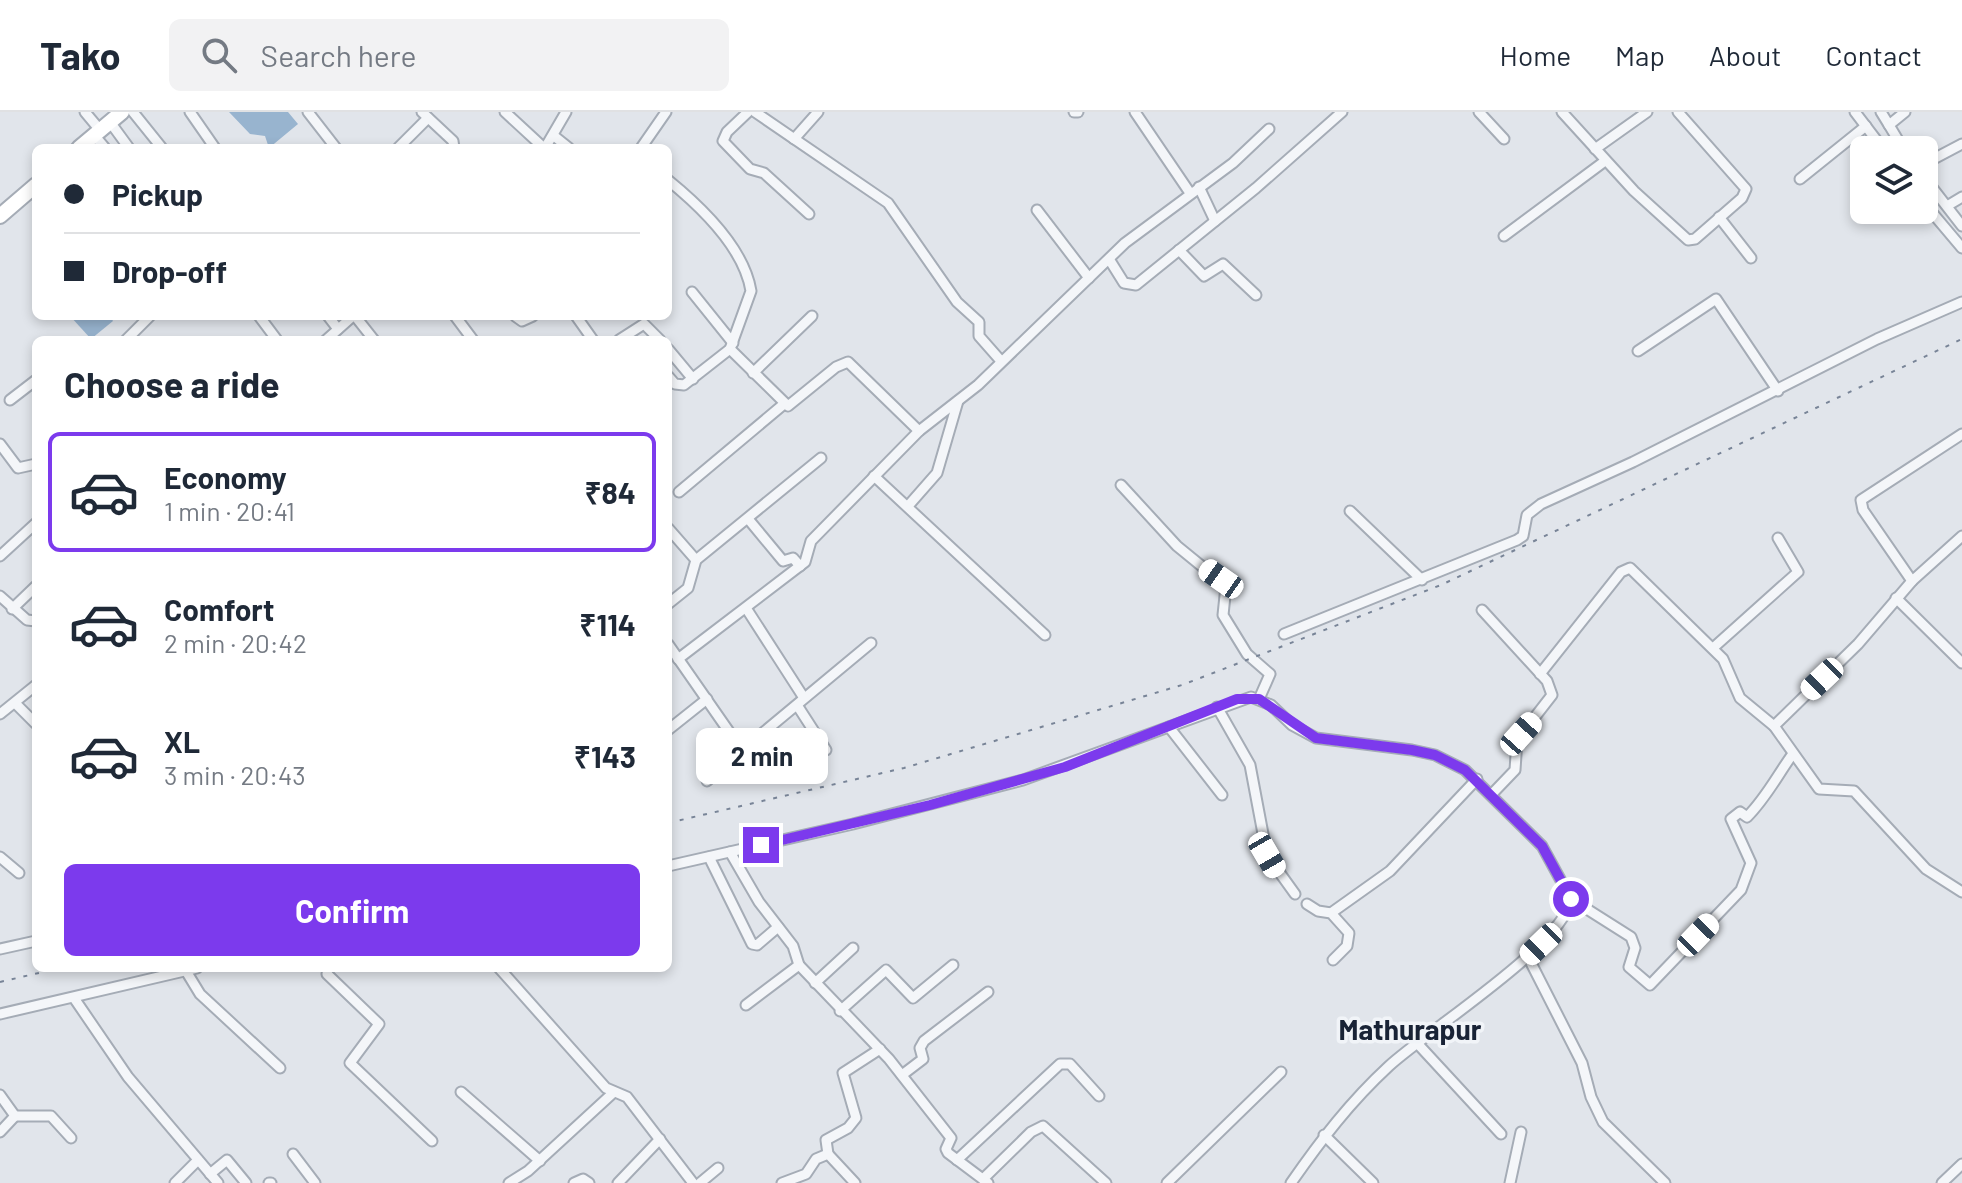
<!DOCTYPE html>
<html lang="en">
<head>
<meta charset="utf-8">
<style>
  body { margin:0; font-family:Barlow,sans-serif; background:#f2f2f3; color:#1f2937; height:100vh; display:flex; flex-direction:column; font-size:30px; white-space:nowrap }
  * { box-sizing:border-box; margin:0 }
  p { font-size:26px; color:#747a83 }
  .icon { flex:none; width:44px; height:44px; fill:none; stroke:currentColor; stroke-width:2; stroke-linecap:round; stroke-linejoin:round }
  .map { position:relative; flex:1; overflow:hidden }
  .details { position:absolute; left:32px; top:224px; width:640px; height:636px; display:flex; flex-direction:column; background:#fff; border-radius:12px; box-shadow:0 4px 12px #0003 }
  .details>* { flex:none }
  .guide { position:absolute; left:32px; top:32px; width:640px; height:176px; border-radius:12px; box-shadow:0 4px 12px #0003; display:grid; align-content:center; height:176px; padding:0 32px; background:#fff }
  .tools { position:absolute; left:1850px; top:24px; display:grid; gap:16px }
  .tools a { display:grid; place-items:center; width:88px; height:88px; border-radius:12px; background:#fff; box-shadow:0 4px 12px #0003; font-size:40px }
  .end { position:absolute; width:36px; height:36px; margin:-18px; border:10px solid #7c3aed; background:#fff; box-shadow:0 0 0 4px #fff }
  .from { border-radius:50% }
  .bubble { position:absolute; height:56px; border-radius:12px; background:#fff; box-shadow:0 4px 12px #0003; font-size:26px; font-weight:700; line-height:56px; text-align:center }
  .car { position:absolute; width:24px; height:48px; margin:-24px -12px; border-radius:10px; box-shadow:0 0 6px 2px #0007; background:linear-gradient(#fff 24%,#345 0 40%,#fff 0 76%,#345 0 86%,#fff 0) }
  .guide b { display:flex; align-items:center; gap:28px; height:76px; font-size:30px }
  .guide b+b { border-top:2px solid #e0e1e3 }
  .guide i { width:20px; height:20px; background:#1f2937 }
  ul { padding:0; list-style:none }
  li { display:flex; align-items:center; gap:24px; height:120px; margin:0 16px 12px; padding:0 16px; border:4px solid transparent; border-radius:12px }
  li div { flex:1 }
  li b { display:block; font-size:30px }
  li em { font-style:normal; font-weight:700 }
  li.current { border-color:#7c3aed }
  li>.icon { width:72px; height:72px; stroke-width:1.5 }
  h2 { padding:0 32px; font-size:36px; line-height:96px }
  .action { display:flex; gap:16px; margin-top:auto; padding:16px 32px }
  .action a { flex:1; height:92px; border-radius:12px; background:#7c3aed; color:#fff; font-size:32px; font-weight:700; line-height:92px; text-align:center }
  header { display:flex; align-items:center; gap:48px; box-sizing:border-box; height:112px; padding:0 40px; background:#fff; border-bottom:2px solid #e0e1e3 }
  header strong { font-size:38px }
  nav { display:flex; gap:44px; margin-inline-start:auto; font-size:28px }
  .search { width:560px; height:72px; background:#f2f2f3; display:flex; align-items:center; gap:20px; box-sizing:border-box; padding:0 28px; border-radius:12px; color:#747a83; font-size:30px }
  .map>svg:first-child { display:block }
  .water { fill:#98b4cf }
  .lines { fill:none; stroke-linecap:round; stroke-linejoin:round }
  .minor-casing { stroke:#a5acb6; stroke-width:13 }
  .secondary-casing { stroke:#a5acb6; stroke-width:18 }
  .minor { stroke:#f4f6f9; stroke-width:9 }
  .secondary { stroke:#fff; stroke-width:14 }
  .rail { stroke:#788497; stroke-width:2; stroke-dasharray:4 8; stroke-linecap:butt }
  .route { stroke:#7c3aed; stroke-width:10 }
  .labels { text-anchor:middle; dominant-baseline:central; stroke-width:7; stroke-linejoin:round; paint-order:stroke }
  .district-label { font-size:28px; font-weight:bold; fill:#192336; stroke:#f1f4f8 }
</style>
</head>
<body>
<header>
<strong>Tako</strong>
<div class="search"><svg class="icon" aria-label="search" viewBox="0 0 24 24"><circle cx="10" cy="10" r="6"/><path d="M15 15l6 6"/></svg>Search here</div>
<nav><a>Home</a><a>Map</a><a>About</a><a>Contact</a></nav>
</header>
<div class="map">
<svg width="1962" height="1071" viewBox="0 0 1962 1071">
  <rect width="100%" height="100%" fill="#e1e5eb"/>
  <!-- water -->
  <g class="water">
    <path d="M229 0H288L298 12 269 36 265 24 250 22Z"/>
    <path d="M70 204H110L113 209 91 227Z"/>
  </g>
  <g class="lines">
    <!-- minor casing -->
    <g class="minor-casing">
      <g id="minor">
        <path d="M85 0 100 18"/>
        <path d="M133 0 162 36"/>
        <path d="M190 0 215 36"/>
        <path d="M308 0 336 36"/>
        <path d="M422 0 453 29 454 36"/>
        <path d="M505 0 544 36"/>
        <path d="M748 0 727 20 723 29 750 57 764 61 809 102"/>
        <path d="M755 0 888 91 957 190 979 210V224L1001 249"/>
        <path d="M1074 0H1078"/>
        <path d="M1135 0 1190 81"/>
        <path d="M1479 0 1504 27"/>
        <path d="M1562 0 1634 79 1688 128 1695 127 1742 86 1746 77 1678 0"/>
        <path d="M1855 0 1884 38"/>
        <path d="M1881 0 1889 13"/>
        <path d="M110 10 129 36"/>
        <path d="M94 23 105 36"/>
        <path d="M554 24 569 36"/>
        <path d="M794 27 818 0"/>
        <path d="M398 36 428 6"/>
        <path d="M545 36 566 0"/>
        <path d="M641 36 666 0"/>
        <path d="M1595 37 1647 0"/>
        <path d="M1904 38 1889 13 1905 0"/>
        <path d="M1924 52 1962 32"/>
        <path d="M1924 65 1962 114"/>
        <path d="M1800 67 1866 14"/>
        <path d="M668 68C700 94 744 136 751 179L730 237 684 273 675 272 668 264"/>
        <path d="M1199 75 1215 109"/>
        <path d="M1924 91 1962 136"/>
        <path d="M1947 94 1962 85"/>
        <path d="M1037 98 1089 166"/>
        <path d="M1719 105 1751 146"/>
        <path d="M1504 124 1605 49"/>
        <path d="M1179 138 1204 164 1223 152 1256 183"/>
        <path d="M1109 147 1124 171 1136 173 1256 76 1342 0"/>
        <path d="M692 180 733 231"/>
        <path d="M259 204 277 228"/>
        <path d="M328 204 338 217"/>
        <path d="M355 204 374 228"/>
        <path d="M455 204 473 228"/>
        <path d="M515 204 522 209 533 204"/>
        <path d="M576 204 593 228"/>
        <path d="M126 228 150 204"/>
        <path d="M326 228 353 204"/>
        <path d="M619 228 644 212 660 228"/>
        <path d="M668 237 693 267"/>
        <path d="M730 237 788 294 836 255 848 250 919 319"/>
        <path d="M1638 239 1716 187 1778 279"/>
        <path d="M753 261 812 204"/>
        <path d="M10 288 36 268"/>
        <path d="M0 332 18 356 36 352"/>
        <path d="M874 364 1045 523"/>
        <path d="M1121 373 1177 434 1226 474 1223 503 1247 542 1270 562 1259 587"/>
        <path d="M679 380 784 292"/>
        <path d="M908 394 937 361 958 289"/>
        <path d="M1350 399 1422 468"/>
        <path d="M749 408 783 449 793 446 800 454"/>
        <path d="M668 416 696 448"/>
        <path d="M1962 424 1912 469 1858 532 1774 614 1819 677 1854 679 1926 757 1962 780"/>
        <path d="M0 444 36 411"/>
        <path d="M1912 469 1863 398 1861 388 1962 322"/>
        <path d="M0 484 27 508 36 509"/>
        <path d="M1896 486 1962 551"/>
        <path d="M668 492 688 476 696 448 821 346"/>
        <path d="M746 496 804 586"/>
        <path d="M12 497 36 474"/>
        <path d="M1482 498 1547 569 1552 583 1517 628 1515 658 1492 682"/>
        <path d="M1284 522 1517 428 1523 424 1527 403 1541 392 1633 350 1877 227 1962 190"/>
        <path d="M668 532 739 634 735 644 707 669"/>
        <path d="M1713 536 1798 460 1778 426"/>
        <path d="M678 547 805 450 811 429 919 319 978 273 1125 131 1233 51 1269 17"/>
        <path d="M1540 562 1621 460 1630 456 1723 547 1740 586 1774 614"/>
        <path d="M15 591 36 612"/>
        <path d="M797 593 826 638"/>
        <path d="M1217 595 1250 653 1267 743 1295 782"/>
        <path d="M0 602 36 573"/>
        <path d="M1169 615 1222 683"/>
        <path d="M668 618 707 587"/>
        <path d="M735 644 871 531"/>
        <path d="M730 740 759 790 793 834 799 853 889 947 951 1026 946 1037 948 1041 988 1071"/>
        <path d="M0 745 19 761"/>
        <path d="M709 745 752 832 757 833 778 815"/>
        <path d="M668 754 853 712 1023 668 1251 585 1271 593 1292 613 1316 626 1412 638 1435 643 1465 658 1542 734 1571 787C1564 833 1428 918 1389 954 1350 990 1321 1028 1291 1071"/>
        <path d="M1571 787 1631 825 1635 836 1629 855 1650 873 1741 778 1751 751 1731 707 1740 700 1747 705C1766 686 1777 664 1792 643"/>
        <path d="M1307 792 1318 799 1331 801 1349 821 1347 834 1333 848"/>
        <path d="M1331 801 1390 759 1477 667"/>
        <path d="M0 837 36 829"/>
        <path d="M1528 845 1582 951 1591 985 1603 1010 1665 1071"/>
        <path d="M328 856 327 862 379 912 350 951 432 1029"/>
        <path d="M499 856 606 976 627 985 693 1071"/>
        <path d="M186 859 200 882 280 956"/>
        <path d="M815 871 853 836"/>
        <path d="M74 886 128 965 218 1071"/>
        <path d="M746 893 799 853"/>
        <path d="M840 899 886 858 913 886 953 853"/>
        <path d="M0 902 197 856"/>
        <path d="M1416 930 1501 1022"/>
        <path d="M902 963 923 947 920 936 924 929 988 880"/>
        <path d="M461 980 540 1049"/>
        <path d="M0 983 15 1004 0 1020"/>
        <path d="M15 1004H51L71 1026"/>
        <path d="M1324 1023 1373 1071"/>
        <path d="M293 1042 315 1071"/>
        <path d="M828 1042 826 1028 848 1016 856 1006 843 961 880 937"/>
        <path d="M957 1048 1060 952H1070L1099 984"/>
        <path d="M210 1062 227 1048 246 1071"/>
        <path d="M983 1067 1031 1020 1043 1014 1106 1071"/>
        <path d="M175 1071 198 1048"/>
        <path d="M269 1071H271"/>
        <path d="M509 1071 528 1059 614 980"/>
        <path d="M574 1071 583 1067 589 1071"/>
        <path d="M618 1071 660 1027"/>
        <path d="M700 1071 718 1056"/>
        <path d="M782 1071 806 1062 816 1047 828 1042 855 1071"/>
        <path d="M1167 1071 1281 960"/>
        <path d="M1510 1071 1521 1020"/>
        <path d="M1942 1071 1962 1052"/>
      </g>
    </g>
    <!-- secondary casing -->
    <g class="secondary-casing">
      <g id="secondary">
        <path d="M79 36 122 0"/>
        <path d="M0 104 36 73"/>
      </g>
    </g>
    <!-- minor -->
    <use href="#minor" class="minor"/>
    <!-- secondary -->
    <use href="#secondary" class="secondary"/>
    <!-- rail -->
    <g class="rail">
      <path d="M668 711 904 656 1182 573 1441 473 1962 227"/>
      <path d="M0 870 60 856"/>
    </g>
  </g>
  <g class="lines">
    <!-- route -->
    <path class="route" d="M761 733 930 693 1065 655 1237 587H1259L1316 626 1412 638 1435 643 1465 658 1542 734 1571 787"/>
  </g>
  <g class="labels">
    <!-- district labels -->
    <g class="district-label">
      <text x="1410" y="917">Mathurapur</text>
    </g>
  </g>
</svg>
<div class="tools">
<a><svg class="icon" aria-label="layers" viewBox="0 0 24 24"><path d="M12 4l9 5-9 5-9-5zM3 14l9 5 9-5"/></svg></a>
</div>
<i class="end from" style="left:1571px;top:787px"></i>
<i class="end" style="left:761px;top:733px"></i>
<div class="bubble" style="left:696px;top:616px;width:132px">2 min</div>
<i class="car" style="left:1221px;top:467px;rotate:305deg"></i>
<i class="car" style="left:1822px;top:567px;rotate:226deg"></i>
<i class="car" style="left:1521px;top:622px;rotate:42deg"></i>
<i class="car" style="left:1267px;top:743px;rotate:150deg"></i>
<i class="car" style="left:1698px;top:823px;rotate:44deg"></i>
<i class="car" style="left:1541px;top:832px;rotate:226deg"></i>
<div class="guide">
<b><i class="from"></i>Pickup</b>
<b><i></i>Drop-off</b>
</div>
<section class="details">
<h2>Choose a ride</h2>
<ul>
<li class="current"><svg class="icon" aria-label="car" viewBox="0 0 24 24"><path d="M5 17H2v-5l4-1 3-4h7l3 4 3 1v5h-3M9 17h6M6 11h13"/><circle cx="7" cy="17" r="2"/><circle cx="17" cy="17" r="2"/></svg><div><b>Economy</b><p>1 min · 20:41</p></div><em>₹84</em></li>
<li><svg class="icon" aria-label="car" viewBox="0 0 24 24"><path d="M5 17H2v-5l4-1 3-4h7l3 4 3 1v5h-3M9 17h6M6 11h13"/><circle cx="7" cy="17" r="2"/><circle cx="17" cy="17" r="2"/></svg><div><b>Comfort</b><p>2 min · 20:42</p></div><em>₹114</em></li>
<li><svg class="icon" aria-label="car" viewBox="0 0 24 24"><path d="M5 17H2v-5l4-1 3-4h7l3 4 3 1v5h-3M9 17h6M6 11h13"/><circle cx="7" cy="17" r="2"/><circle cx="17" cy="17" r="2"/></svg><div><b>XL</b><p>3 min · 20:43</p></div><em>₹143</em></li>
</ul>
<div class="action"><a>Confirm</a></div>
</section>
</div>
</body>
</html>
